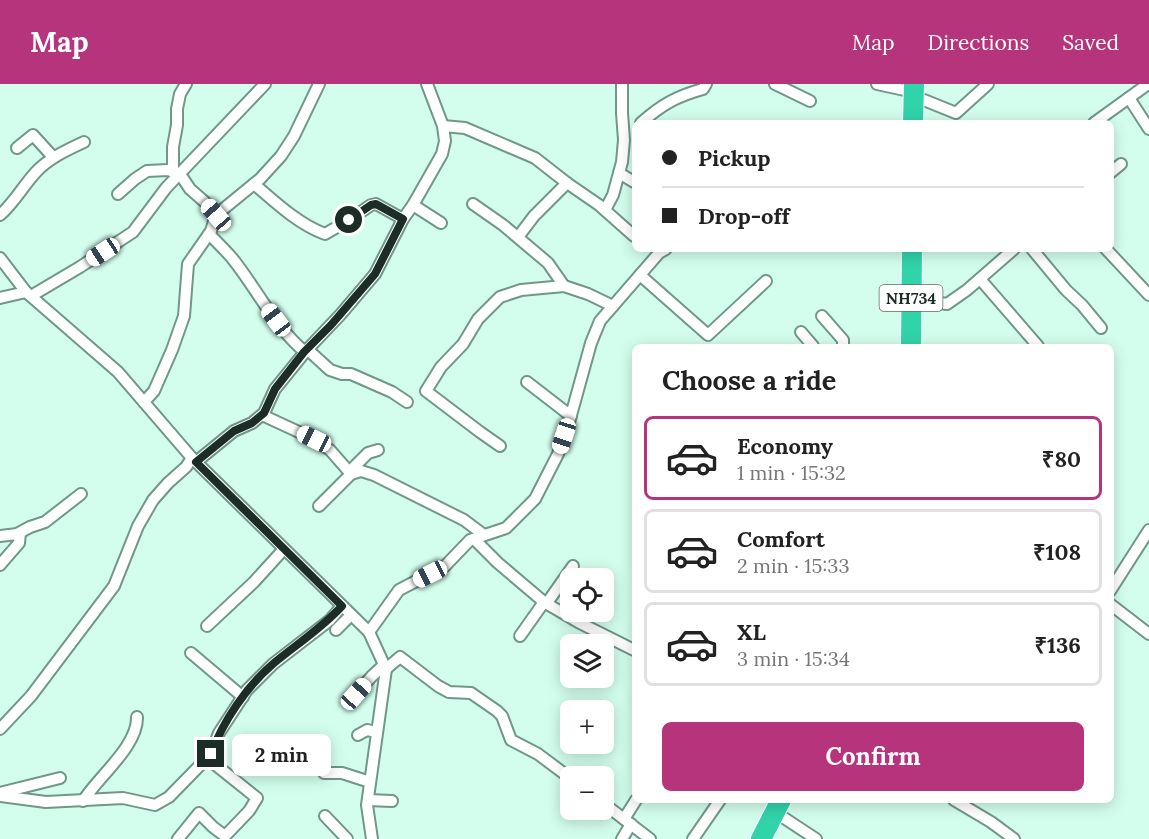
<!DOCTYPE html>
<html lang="en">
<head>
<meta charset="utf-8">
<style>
  body { margin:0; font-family:Lora,serif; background:#f2f2f2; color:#222; height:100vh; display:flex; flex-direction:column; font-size:22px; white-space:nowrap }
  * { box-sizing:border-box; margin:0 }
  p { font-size:20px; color:#767676 }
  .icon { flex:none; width:33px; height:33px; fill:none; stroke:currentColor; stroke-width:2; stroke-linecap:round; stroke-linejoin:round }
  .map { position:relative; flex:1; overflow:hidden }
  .sheet { position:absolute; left:632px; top:260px; width:482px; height:459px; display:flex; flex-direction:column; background:#fff; border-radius:9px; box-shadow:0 3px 15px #0003 }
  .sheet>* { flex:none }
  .banner { position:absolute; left:632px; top:36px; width:482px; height:132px; border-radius:9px; box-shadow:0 3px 15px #0003; display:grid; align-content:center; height:132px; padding:0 30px; background:#fff }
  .tools { position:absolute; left:560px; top:484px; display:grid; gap:12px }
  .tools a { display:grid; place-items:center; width:54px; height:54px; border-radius:9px; background:#fff; box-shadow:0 3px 15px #0003; font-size:30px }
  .end { position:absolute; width:27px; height:27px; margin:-14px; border:8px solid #1c2c27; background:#fff; box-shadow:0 0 0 3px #fff }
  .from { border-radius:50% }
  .bubble { position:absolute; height:42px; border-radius:9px; background:#fff; box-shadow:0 3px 15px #0003; font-size:20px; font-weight:700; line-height:42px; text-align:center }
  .car { position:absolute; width:18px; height:36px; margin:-18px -9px; border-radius:8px; box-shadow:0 0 4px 2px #0007; background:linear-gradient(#fff 24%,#345 0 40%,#fff 0 76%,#345 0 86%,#fff 0) }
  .banner b { display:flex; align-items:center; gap:21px; height:57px; font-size:22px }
  .banner b+b { border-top:2px solid #e0e0e0 }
  .banner i { width:15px; height:15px; background:#222 }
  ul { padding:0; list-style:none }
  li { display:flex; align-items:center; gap:18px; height:84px; margin:0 12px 9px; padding:0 18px; border:3px solid #e0e0e0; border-radius:9px }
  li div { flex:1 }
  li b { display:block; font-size:22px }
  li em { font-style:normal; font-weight:700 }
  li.selected { border-color:#b6347c }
  li>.icon { width:54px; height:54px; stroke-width:1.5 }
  h2 { padding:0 30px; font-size:27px; line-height:72px }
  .primary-button { display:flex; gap:12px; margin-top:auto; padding:12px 30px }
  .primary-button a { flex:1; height:69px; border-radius:9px; background:#b6347c; color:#fff; font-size:24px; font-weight:700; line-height:69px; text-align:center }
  header { display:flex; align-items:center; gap:36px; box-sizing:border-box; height:84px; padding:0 30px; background:#b6347c; color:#fff }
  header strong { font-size:28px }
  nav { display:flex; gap:33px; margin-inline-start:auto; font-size:21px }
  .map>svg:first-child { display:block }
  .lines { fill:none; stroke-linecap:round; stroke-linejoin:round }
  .street-casing { stroke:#709789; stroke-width:14 }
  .highway-casing { stroke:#fff; stroke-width:22 }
  .street { stroke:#fff; stroke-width:10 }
  .highway { stroke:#31d3a9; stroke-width:20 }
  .route { stroke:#1c2c27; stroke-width:8 }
  .labels { text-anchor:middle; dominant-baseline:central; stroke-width:4.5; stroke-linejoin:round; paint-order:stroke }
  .shield { fill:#fff; stroke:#606b68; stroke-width:1.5 }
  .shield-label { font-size:16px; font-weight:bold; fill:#1c2c27 }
</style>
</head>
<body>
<header>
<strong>Map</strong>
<nav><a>Map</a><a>Directions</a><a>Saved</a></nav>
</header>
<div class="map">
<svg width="1149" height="755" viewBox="0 0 1149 755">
  <rect width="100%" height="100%" fill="#d3feee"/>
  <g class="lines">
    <!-- street casing -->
    <g class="street-casing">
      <g id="street">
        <path d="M775 0 810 17"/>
        <path d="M877 0 914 8"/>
        <path d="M914 12 956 29 988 0"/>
        <path d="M1129 14 1149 45"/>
        <path d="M641 39C661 21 677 12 703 5L706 0"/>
        <path d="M1094 39 1148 0"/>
        <path d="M443 42 465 44 535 74 567 99 599 121 634 152"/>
        <path d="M17 64 33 51 53 73"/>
        <path d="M173 88V63L177 41V25L180 10 186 0"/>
        <path d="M619 89 634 98"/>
        <path d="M1110 89 1121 80"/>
        <path d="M254 100C275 118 298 140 325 150L349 136 371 121 376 120 403 135 413 121 441 139"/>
        <path d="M118 110 135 95 147 87 168 86 180 90 190 105 206 119 216 131"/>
        <path d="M473 120 503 141 548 179 564 202"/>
        <path d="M413 121 442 70 445 57 443 42 427 0"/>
        <path d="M605 126 613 111 622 78 624 56 622 29V0"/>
        <path d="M0 131C14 119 23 102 36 88 49 74 67 66 84 58"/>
        <path d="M518 153 534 132 567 99"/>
        <path d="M1032 165 1066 206 1082 221 1101 244"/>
        <path d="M1106 165 1149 211"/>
        <path d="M0 174 26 208 118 288 192 374 369 548 386 585 367 721 372 755"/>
        <path d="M640 191 708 251 766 197"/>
        <path d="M980 195 1038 262"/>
        <path d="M31 212 80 183 133 148 166 104 265 0"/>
        <path d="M0 214 26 208"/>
        <path d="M911 215 947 220 967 206 1014 165"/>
        <path d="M822 232 843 256V262"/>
        <path d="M801 248 813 262"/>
        <path d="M307 265 330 286 342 290H351L392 308 407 318"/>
        <path d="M305 268 341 230 375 190 403 135"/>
        <path d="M527 298 571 332"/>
        <path d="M144 318 154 307 172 266 184 232 188 180 211 147 216 131 260 95 281 72 294 52 319 0"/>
        <path d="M262 331 314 355 330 366 351 390"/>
        <path d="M500 362 480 348 426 307 441 283 463 260 478 235 500 213 521 206 564 202 588 210 613 222"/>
        <path d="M196 378 234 347 252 339 264 329 275 305 305 268C274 242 257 205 232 174 225 166 217 158 209 150"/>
        <path d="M349 388 368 369 378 366"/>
        <path d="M319 422 351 390 361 387 374 391 464 436 484 451"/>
        <path d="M0 452 17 450 30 443 45 438 81 410"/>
        <path d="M474 455 498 479 544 518 578 538 634 566"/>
        <path d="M0 481 19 459 20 449"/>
        <path d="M1110 507 1149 446"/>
        <path d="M547 519 573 482"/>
        <path d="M1110 520 1149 550"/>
        <path d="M207 542 254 498 284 465"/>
        <path d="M336 546 351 531"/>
        <path d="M369 548 399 506 445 482 470 456 506 444 535 415 558 370 570 335 591 259 600 237 659 169 666 165"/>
        <path d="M520 552 544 518"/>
        <path d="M191 569 243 613"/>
        <path d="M386 585 400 573 438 602 449 608 471 609 497 627 502 632 511 656 538 670 570 694"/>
        <path d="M356 610 372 592 384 581"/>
        <path d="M0 645 31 612 114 502 138 442 153 416 168 399 186 383 192 374"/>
        <path d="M358 651 367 646 377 648"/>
        <path d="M324 689H342L370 698"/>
        <path d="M0 709 60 694"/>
        <path d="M0 712 46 718 123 714 155 721 169 713 211 670 219 649 247 606 273 580 330 536 342 522"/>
        <path d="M368 716 392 717"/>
        <path d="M954 716 991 738 1014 755"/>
        <path d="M83 717C98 693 138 662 137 633"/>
        <path d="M603 719 650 755"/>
        <path d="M775 728 816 755"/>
        <path d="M325 732 347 755"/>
        <path d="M624 735 636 716"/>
        <path d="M178 755 199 729 213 743 225 752 249 727 257 714 207 674"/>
        <path d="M622 755 631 740"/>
        <path d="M693 755 720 716"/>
      </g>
    </g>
    <!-- highway casing -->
    <g class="highway-casing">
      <g id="highway">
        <path d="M913 39 914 0"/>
        <path d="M911 262 912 165"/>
        <path d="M761 755 781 716"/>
      </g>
    </g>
    <!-- street -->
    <use href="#street" class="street"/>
    <!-- highway -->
    <use href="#highway" class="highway"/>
  </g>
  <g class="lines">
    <!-- route -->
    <path class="route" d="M211 670C223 637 247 602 274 579 297 560 322 544 342 522L196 378 234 347 252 339 264 329 275 305 304 268 331 241 375 190 403 135 376 120 371 121 349 136"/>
  </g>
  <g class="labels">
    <!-- shield labels -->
    <rect class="shield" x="879.5" y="201" width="63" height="26" rx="4.5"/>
    <g class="shield-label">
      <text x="911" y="214">NH734</text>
    </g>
  </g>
</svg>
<div class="tools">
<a><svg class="icon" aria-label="locate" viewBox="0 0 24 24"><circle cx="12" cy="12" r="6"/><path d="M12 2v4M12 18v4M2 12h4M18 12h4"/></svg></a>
<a><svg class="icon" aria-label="layers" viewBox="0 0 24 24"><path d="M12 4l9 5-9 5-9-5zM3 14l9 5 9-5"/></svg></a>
<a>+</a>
<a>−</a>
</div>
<i class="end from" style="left:349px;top:136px"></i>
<i class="end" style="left:211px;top:670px"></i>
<div class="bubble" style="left:232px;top:650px;width:99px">2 min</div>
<i class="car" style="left:216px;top:131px;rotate:319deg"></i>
<i class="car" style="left:103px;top:168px;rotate:237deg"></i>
<i class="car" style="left:276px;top:236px;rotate:323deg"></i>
<i class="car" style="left:564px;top:352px;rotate:198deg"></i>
<i class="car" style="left:314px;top:355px;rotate:296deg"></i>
<i class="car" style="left:430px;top:490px;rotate:243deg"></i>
<i class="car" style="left:356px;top:610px;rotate:42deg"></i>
<div class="banner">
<b><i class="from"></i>Pickup</b>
<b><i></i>Drop-off</b>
</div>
<section class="sheet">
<h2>Choose a ride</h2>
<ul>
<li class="selected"><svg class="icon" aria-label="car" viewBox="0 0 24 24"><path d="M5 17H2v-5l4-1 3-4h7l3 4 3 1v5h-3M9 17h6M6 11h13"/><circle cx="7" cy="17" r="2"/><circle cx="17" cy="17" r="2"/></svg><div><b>Economy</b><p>1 min · 15:32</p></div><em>₹80</em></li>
<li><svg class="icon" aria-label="car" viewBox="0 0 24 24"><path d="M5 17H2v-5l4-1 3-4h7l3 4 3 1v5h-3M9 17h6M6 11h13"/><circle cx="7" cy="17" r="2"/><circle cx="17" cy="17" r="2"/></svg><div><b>Comfort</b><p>2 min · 15:33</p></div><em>₹108</em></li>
<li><svg class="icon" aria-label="car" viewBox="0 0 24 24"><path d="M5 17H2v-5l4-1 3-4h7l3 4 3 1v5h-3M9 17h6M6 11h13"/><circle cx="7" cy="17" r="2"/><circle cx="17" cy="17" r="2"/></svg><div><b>XL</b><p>3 min · 15:34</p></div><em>₹136</em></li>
</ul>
<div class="primary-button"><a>Confirm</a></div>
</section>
</div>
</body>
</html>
